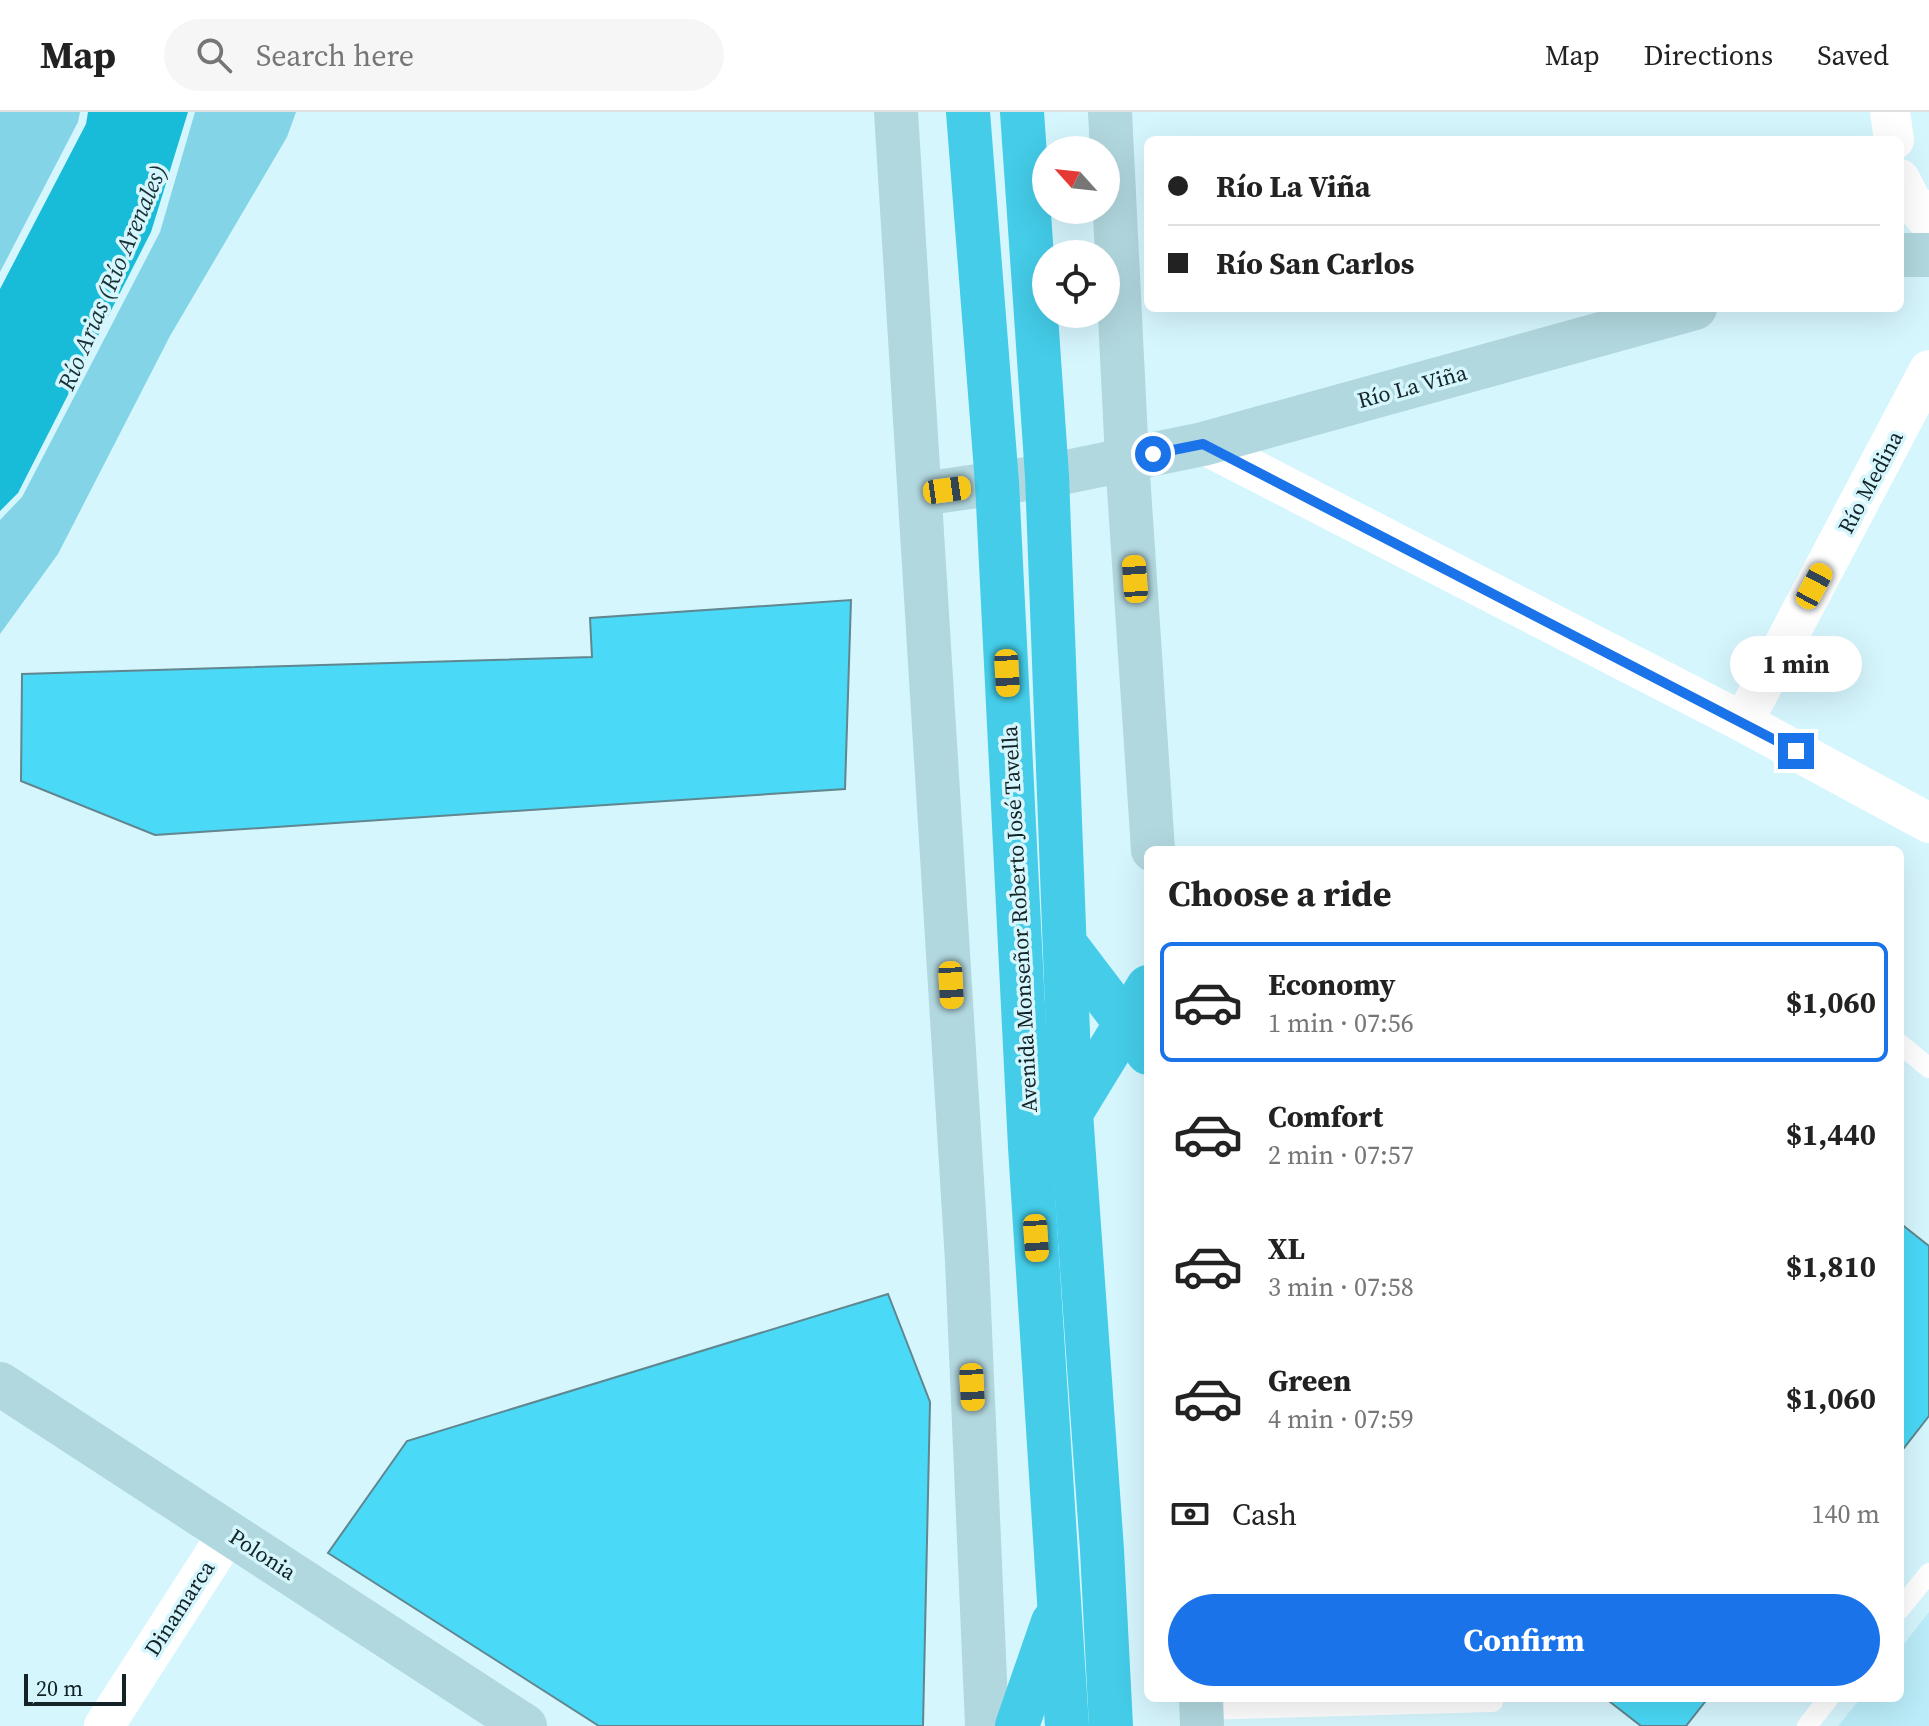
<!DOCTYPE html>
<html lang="en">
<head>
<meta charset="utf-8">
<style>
  body { margin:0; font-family:"Source Serif 4",serif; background:#f6f6f6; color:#222; height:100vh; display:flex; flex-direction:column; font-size:30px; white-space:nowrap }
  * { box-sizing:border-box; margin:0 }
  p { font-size:26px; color:#767676 }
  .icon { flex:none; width:44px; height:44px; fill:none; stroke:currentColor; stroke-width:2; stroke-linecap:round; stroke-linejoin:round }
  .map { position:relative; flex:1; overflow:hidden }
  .sheet { position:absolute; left:1144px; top:734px; width:760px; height:856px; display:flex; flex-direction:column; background:#fff; border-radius:12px; box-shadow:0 8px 32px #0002 }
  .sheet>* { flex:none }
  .guide { position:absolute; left:1144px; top:24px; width:760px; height:176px; border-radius:12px; box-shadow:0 8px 32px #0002; display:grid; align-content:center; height:176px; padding:0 24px; background:#fff }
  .needle { width:52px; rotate:297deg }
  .fabs { position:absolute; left:1032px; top:24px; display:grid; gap:16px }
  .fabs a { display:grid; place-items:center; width:88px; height:88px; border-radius:50%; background:#fff; box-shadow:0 8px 32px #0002; font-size:40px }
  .scale { position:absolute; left:24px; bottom:20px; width:102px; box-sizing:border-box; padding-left:8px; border:4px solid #132326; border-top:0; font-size:22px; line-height:28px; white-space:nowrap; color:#132326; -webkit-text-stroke:6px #d6f6fe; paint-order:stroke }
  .end { position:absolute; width:36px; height:36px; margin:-18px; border:10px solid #1a73e8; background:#fff; box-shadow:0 0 0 4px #fff }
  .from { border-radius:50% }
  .bubble { position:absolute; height:56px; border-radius:28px; background:#fff; box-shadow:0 8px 32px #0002; font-size:26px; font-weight:700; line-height:56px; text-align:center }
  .car { position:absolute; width:24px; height:48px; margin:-24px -12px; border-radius:10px; box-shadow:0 0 6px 2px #0007; background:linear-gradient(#f5c518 24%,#345 0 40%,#f5c518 0 76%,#345 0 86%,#f5c518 0) }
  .guide b { display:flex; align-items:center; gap:28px; height:76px; font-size:30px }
  .guide b+b { border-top:2px solid #e0e0e0 }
  .guide i { width:20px; height:20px; background:#222 }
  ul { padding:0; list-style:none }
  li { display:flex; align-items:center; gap:24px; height:120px; margin:0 16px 12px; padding:0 8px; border:4px solid transparent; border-radius:12px }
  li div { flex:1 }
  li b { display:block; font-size:30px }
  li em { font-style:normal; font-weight:700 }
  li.current { border-color:#1a73e8 }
  li>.icon { width:72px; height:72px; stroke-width:1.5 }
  h2 { padding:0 24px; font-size:36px; line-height:96px }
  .pay { display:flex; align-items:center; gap:20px; height:88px; padding:0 24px; font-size:30px }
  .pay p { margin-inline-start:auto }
  .cta { display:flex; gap:16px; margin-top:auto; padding:16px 24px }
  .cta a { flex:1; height:92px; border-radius:48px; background:#1a73e8; color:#fff; font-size:32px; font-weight:700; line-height:92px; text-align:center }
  header { display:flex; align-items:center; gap:48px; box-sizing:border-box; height:112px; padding:0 40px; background:#fff; border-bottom:2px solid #e0e0e0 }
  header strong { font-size:38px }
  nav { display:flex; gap:44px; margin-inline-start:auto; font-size:28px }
  .search { width:560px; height:72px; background:#f6f6f6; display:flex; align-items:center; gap:20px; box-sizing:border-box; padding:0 28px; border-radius:44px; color:#767676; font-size:30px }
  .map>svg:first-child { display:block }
  .built { fill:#baedf9 }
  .green { fill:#83d4e7 }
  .water { fill:#18bbd8 }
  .building { fill:#4ad9f7; stroke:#60868f; stroke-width:2 }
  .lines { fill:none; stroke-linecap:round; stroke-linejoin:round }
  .lane { stroke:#fff; stroke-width:20 }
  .street { stroke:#fff; stroke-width:40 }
  .secondary { stroke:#b2d8df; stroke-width:44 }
  .highway { stroke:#44cce8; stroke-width:44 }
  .route { stroke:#1a73e8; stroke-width:10 }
  .labels { text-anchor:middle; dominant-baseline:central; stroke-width:7; stroke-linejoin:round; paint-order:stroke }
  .street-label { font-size:22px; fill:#132326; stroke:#d6f6fe }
  .water-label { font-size:24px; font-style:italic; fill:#193036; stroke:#d6f6fe }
</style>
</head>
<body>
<header>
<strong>Map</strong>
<div class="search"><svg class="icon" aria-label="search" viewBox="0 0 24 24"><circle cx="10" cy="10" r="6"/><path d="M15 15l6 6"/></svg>Search here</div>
<nav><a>Map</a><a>Directions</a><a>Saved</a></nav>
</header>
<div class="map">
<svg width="1929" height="1614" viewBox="0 0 1929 1614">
  <rect width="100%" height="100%" fill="#d6f6fe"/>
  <!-- built -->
  <path class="built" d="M1929 1500V1614H1838L1861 1586H1900V1537Z"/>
  <!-- green -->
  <g class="green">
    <path d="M0 0H80L78 10 0 160Z"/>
    <path d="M195 0H296L287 25 170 224 58 442 0 522V408L22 385 160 120Z"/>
  </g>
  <!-- water -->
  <path class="water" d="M88 0H188L151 120 18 381 0 399V177L86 12Z"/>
  <!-- building -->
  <g class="building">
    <path d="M851 488 845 677 155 723 21 669 22 562 592 545 590 506Z"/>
    <path d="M1900 1111 1929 1134V1304L1900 1341Z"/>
    <path d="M888 1182 930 1290 923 1614H599L328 1441 407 1329Z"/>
    <path d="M1605 1586H1708L1686 1614H1641Z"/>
  </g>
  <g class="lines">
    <!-- lane -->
    <g class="lane">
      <path d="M1900 932 1929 956"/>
      <path d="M1900 1497 1929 1461"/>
      <path d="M1201 1598 1493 1590"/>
      <path d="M1807 1614 1829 1586"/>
    </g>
    <!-- street -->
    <g class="street">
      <path d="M1890 0 1894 28"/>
      <path d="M1900 67 1910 87 1929 110"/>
      <path d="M1203 332 1743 610 1929 711"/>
      <path d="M1743 610 1929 258"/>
      <path d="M104 1614 229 1420"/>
    </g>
    <!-- secondary -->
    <g class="secondary">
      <path d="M896 0 967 1149 987 1614"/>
      <path d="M1110 0 1127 347 1153 738"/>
      <path d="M1900 143H1929"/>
      <path d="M921 382 1047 364 1203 332 1695 196"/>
      <path d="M0 1272 525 1614"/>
      <path d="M1201 1586 1202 1614"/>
    </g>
    <!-- highway -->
    <g class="highway">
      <path d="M968 0 997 371 1030 1035 1067 1614"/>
      <path d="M1022 0 1047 364 1071 1001 1102 1438 1111 1614"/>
      <path d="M1066 833 1148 941"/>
      <path d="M1071 1001 1148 875"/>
      <path d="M1017 1614 1053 1510"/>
    </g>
  </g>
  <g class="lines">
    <!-- route -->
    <path class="route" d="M1153 342 1203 332 1796 639"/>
  </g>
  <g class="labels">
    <!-- street labels -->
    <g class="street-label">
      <text transform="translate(1412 274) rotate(-15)">Río La Viña</text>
      <text transform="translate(1870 370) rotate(-62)">Río Medina</text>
      <text transform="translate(1019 807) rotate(-93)">Avenida Monseñor Roberto José Tavella</text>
      <text transform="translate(263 1442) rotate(33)">Polonia</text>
      <text transform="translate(179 1496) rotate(-57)">Dinamarca</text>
    </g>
    <!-- water labels -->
    <g class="water-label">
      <text transform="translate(112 165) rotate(-67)">Río Arias (Río Arenales)</text>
    </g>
  </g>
</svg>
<div class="fabs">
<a><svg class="needle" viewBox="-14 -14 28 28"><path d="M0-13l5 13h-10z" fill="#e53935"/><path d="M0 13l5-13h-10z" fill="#767676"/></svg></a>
<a><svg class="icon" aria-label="locate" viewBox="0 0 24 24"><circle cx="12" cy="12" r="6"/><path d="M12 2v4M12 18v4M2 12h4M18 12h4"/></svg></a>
</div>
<div class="scale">20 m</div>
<i class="end from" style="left:1153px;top:342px"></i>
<i class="end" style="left:1796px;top:639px"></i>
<div class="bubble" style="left:1730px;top:524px;width:132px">1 min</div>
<i class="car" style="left:947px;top:378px;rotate:82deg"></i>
<i class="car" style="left:1135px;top:467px;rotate:356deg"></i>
<i class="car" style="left:1814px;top:474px;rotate:28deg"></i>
<i class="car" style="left:1007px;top:561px;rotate:177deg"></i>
<i class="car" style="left:951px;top:873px;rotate:177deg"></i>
<i class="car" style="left:1036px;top:1126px;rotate:176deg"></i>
<i class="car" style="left:972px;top:1275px;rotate:177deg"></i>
<div class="guide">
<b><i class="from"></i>Río La Viña</b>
<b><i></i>Río San Carlos</b>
</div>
<section class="sheet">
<h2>Choose a ride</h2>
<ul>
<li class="current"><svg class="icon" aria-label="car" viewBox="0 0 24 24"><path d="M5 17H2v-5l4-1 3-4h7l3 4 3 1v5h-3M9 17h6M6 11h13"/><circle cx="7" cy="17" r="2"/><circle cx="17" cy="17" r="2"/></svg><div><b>Economy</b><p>1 min · 07:56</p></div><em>$1,060</em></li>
<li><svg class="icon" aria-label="car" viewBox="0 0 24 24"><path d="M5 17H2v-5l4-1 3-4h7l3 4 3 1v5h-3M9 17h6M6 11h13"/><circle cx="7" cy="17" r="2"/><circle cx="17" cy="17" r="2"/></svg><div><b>Comfort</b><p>2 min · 07:57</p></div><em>$1,440</em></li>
<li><svg class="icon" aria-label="car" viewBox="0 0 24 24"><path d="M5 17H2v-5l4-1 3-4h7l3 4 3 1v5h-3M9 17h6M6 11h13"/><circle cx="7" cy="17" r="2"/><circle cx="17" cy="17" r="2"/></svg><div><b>XL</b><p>3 min · 07:58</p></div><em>$1,810</em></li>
<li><svg class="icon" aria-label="car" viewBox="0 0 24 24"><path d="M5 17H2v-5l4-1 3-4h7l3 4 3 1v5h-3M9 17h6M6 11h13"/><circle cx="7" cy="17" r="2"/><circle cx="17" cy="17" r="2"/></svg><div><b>Green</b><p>4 min · 07:59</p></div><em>$1,060</em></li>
</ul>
<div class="pay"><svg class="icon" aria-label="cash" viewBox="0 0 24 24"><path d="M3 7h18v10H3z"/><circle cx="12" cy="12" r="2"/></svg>Cash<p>140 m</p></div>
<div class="cta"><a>Confirm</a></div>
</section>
</div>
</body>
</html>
